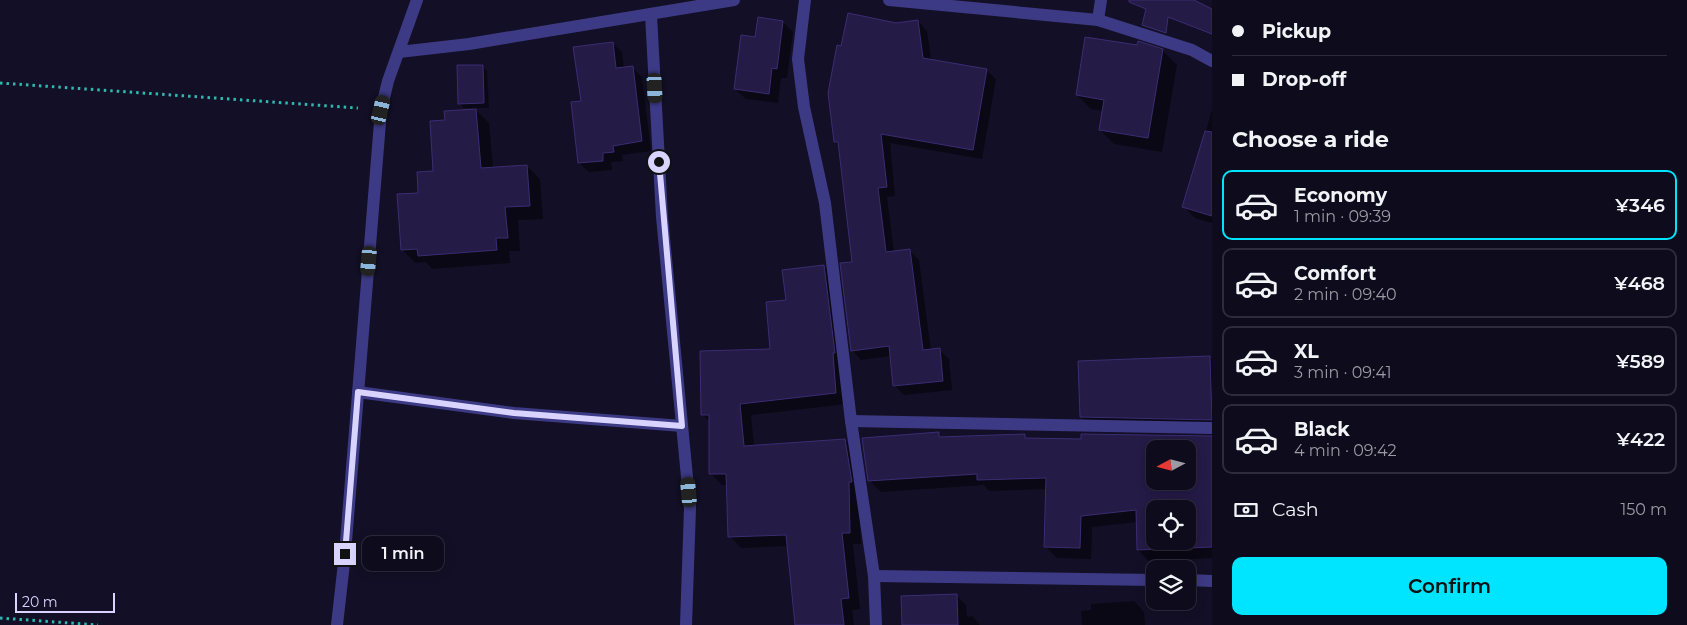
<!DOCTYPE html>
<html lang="en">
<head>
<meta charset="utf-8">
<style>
  body { margin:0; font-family:Montserrat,sans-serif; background:#171425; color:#f1f3f6; height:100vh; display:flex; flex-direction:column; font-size:19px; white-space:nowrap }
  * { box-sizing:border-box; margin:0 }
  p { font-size:16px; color:#9b9ba3 }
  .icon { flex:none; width:28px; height:28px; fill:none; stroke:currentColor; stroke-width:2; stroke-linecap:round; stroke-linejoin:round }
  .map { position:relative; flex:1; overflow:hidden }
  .sheet { display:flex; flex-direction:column; background:#0e0b1c; width:475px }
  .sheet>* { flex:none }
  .banner { display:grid; align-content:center; height:110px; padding:0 20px; background:#0e0b1c }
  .needle { width:32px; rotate:263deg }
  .tools { position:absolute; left:1146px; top:440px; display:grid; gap:10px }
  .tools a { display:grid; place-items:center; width:50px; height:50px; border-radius:10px; background:#0e0b1c; box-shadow:0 2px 12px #0003,0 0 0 1px #2e2b3b; font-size:25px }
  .scale { position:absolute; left:15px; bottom:12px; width:100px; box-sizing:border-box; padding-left:5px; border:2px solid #d9d4ff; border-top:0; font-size:14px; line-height:18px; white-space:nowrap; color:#d9d4ff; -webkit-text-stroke:4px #130f26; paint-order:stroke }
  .end { position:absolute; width:22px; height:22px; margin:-11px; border:6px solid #d9d4ff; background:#111; box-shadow:0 0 0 2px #111 }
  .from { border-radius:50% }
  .bubble { position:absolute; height:35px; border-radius:10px; background:#0e0b1c; box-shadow:0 2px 12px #0003,0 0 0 1px #2e2b3b; font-size:16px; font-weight:600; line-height:35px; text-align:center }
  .car { position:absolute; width:15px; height:30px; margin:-15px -8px; border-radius:6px; box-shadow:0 0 4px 1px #0007; background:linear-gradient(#222 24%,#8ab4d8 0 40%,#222 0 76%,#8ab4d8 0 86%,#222 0) }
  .banner b { display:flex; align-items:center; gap:18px; height:48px; font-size:19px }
  .banner b+b { border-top:1px solid #2e2b3b }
  .banner i { width:12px; height:12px; background:#f1f3f6 }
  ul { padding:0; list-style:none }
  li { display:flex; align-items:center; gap:15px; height:70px; margin:0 10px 8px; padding:0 10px; border:2px solid #2e2b3b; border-radius:10px }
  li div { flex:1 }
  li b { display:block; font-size:19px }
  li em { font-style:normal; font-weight:600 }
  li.on { border-color:#00e5ff }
  li>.icon { width:45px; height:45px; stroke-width:1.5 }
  h2 { padding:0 20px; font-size:22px; line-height:60px }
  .pay { display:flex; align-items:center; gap:12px; height:55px; padding:0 20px; font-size:19px }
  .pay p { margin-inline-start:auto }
  .action { display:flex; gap:10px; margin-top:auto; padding:10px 20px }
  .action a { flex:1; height:58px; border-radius:10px; background:#00e5ff; color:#111; font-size:20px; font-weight:600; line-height:58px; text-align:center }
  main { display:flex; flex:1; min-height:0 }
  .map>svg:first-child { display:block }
  .shadow { fill:#0007; fill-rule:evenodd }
  .building { fill:#241b47; stroke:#3b2d73; fill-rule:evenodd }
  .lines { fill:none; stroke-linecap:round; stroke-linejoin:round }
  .path { stroke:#2fb8b0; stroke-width:3; stroke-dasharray:2.5 4; stroke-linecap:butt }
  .street { stroke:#3d3a85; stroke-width:12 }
  .route { stroke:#d9d4ff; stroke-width:6 }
</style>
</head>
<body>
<main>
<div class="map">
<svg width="1212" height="625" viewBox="0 0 1212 625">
  <rect width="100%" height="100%" fill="#130f26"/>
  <!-- shadow -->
  <g class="shadow">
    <path d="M918 21 927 31 931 60 986 70 996 79 982 159 890 143 895 196 887 197 894 253 910 251 919 260 931 351 939 350 949 359 952 390 904 395 895 386 891 356 861 360 852 350 853 263 840 146 835 142 842 47 896 24Z"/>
    <path d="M783 22 793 32 787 78H781L778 103 746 99 735 89 756 39Z"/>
    <path d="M612 43 622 52 624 68 632 67 642 77 651 151 622 155 623 161 611 162 612 170 589 172 579 163 582 102Z"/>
    <path d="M1163 51 1177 65 1162 152 1114 144 1100 130 1103 111 1091 109 1077 95Z"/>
    <path d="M482 66 487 71 489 108H474L489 123 493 168 527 166 540 179 543 219 518 220 520 251H509L510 263 432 269 426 262 416 263 402 250 420 194 434 172 446 121 473 110V108H464L459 103Z"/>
    <path d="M1212 110V223L1195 218 1184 207Z"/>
    <path d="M824 266 835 278 847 404 751 415 754 447 845 440 857 452 861 544H853L860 609 852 610 854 625H797L788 546 741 548 730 536 728 485H722L710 473V422L702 414 771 350 787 302Z"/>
    <path d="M1210 357 1212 359V433L1096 431 1082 417Z"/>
    <path d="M938 434 942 438 1024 435 1029 440 1212 437V558L1149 561 1138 550V522L1092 527 1091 559 1057 558 1045 546 1047 489 989 491 984 485 881 492 869 480ZM1155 449H1188V481H1155ZM1155 509H1188V541H1155Z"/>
    <path d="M956 595 966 605 967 617 972 616 980 625H903Z"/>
    <path d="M1134 601 1144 612 1145 625H1082L1081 611 1091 610V604Z"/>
  </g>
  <!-- building -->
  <g class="building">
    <path d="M1129 0H1194L1212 9V34L1168 17 1166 33 1142 25 1146 9 1129 2Z"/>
    <path d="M848 13 896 23 918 20 923 58 987 69 973 150 881 134 887 187 878 188 886 252 910 249 923 350 940 348 943 381 893 386 889 346 851 351 840 263 852 262 838 142H834L828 93 837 45 841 46Z"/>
    <path d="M758 17 783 21 777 69 772 68 769 94 734 89 741 35 755 37Z"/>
    <path d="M1085 37 1137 45 1138 41 1163 49 1148 138 1099 130 1104 100 1076 95Z"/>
    <path d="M613 42 616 68 633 66 642 141 613 146 614 152 603 153V161L578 163 571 102 581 101 573 47Z"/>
    <path d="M457 65H483L484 103 458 104Z"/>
    <path d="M476 109 481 168 527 165 530 206 505 207 508 238H496L497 250 418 256 417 249 401 250 397 194 418 193 417 172 433 171 430 121 445 120 444 111Z"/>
    <path d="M1205 131 1212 132V216L1182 207Z"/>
    <path d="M824 265 835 353H833L836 393 740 404 744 446 845 439 852 482H849L850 533H842L849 598 841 599 844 625H795L786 535 728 537 726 474H709V415H701L700 351 770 349 766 302 786 300 782 270Z"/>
    <path d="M1210 356 1212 420 1080 417 1078 361Z"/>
    <path d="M939 432V437L1025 434V438L1081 439V434L1212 436V547L1137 550 1136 510 1081 516 1080 548 1044 547 1046 478 977 480V474L868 481 862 438ZM1155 449H1188V481H1155ZM1155 509H1188V541H1155Z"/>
    <path d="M957 594 958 625H902L901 596Z"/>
  </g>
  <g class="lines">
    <!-- path -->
    <g class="path">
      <path d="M0 83 358 108"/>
      <path d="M0 618 98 625"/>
    </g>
    <!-- street -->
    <g class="street">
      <path d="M805 0 798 59 804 107 825 203 851 421 874 576 876 625"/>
      <path d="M889 0 1098 20 1192 50 1212 61"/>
      <path d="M651 15 662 217 690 508 686 625"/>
      <path d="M1098 20 1101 0"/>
      <path d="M399 52 469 44 734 0"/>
      <path d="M358 392 514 413 682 426"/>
      <path d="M851 421 1212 428"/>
      <path d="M874 576 1155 580"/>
      <path d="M1188 580 1212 581"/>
      <path d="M337 625 345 554 381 110 388 81 417 0"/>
    </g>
  </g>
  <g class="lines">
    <!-- route -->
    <path class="route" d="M345 554 358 392 514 413 682 426 659 162"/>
  </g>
</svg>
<div class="tools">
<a><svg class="needle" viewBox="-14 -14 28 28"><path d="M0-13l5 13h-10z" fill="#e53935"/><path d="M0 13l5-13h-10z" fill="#9b9ba3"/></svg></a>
<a><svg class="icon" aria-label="locate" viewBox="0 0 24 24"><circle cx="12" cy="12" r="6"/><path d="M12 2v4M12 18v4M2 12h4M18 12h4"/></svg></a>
<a><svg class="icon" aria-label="layers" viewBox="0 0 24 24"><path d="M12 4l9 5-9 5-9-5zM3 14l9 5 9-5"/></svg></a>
</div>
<div class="scale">20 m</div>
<i class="end from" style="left:659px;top:162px"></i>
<i class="end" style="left:345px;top:554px"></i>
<div class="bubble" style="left:362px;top:536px;width:82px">1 min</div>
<i class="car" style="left:655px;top:88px;rotate:177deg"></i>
<i class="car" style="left:381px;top:110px;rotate:13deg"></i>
<i class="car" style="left:369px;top:261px;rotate:185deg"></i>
<i class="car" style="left:689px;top:492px;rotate:355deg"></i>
</div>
<section class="sheet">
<div class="banner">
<b><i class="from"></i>Pickup</b>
<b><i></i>Drop-off</b>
</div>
<h2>Choose a ride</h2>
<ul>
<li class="on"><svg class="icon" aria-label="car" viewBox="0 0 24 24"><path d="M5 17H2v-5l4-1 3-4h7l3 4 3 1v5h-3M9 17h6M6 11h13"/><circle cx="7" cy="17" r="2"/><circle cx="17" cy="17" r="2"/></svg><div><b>Economy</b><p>1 min · 09:39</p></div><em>¥346</em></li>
<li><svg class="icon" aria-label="car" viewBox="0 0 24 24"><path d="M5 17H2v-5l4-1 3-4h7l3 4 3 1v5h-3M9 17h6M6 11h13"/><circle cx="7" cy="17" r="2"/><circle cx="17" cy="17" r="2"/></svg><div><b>Comfort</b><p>2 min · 09:40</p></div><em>¥468</em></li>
<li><svg class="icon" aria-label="car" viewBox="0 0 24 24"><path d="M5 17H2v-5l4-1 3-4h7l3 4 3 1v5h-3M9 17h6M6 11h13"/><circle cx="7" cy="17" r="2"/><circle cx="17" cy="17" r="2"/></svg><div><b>XL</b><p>3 min · 09:41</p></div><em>¥589</em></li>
<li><svg class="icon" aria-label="car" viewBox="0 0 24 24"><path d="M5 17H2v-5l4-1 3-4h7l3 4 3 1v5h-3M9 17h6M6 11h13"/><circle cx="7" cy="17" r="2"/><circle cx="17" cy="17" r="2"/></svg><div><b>Black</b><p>4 min · 09:42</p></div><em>¥422</em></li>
</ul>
<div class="pay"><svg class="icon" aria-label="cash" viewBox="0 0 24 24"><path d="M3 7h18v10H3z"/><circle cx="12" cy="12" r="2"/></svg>Cash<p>150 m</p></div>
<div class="action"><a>Confirm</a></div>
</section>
</main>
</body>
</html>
